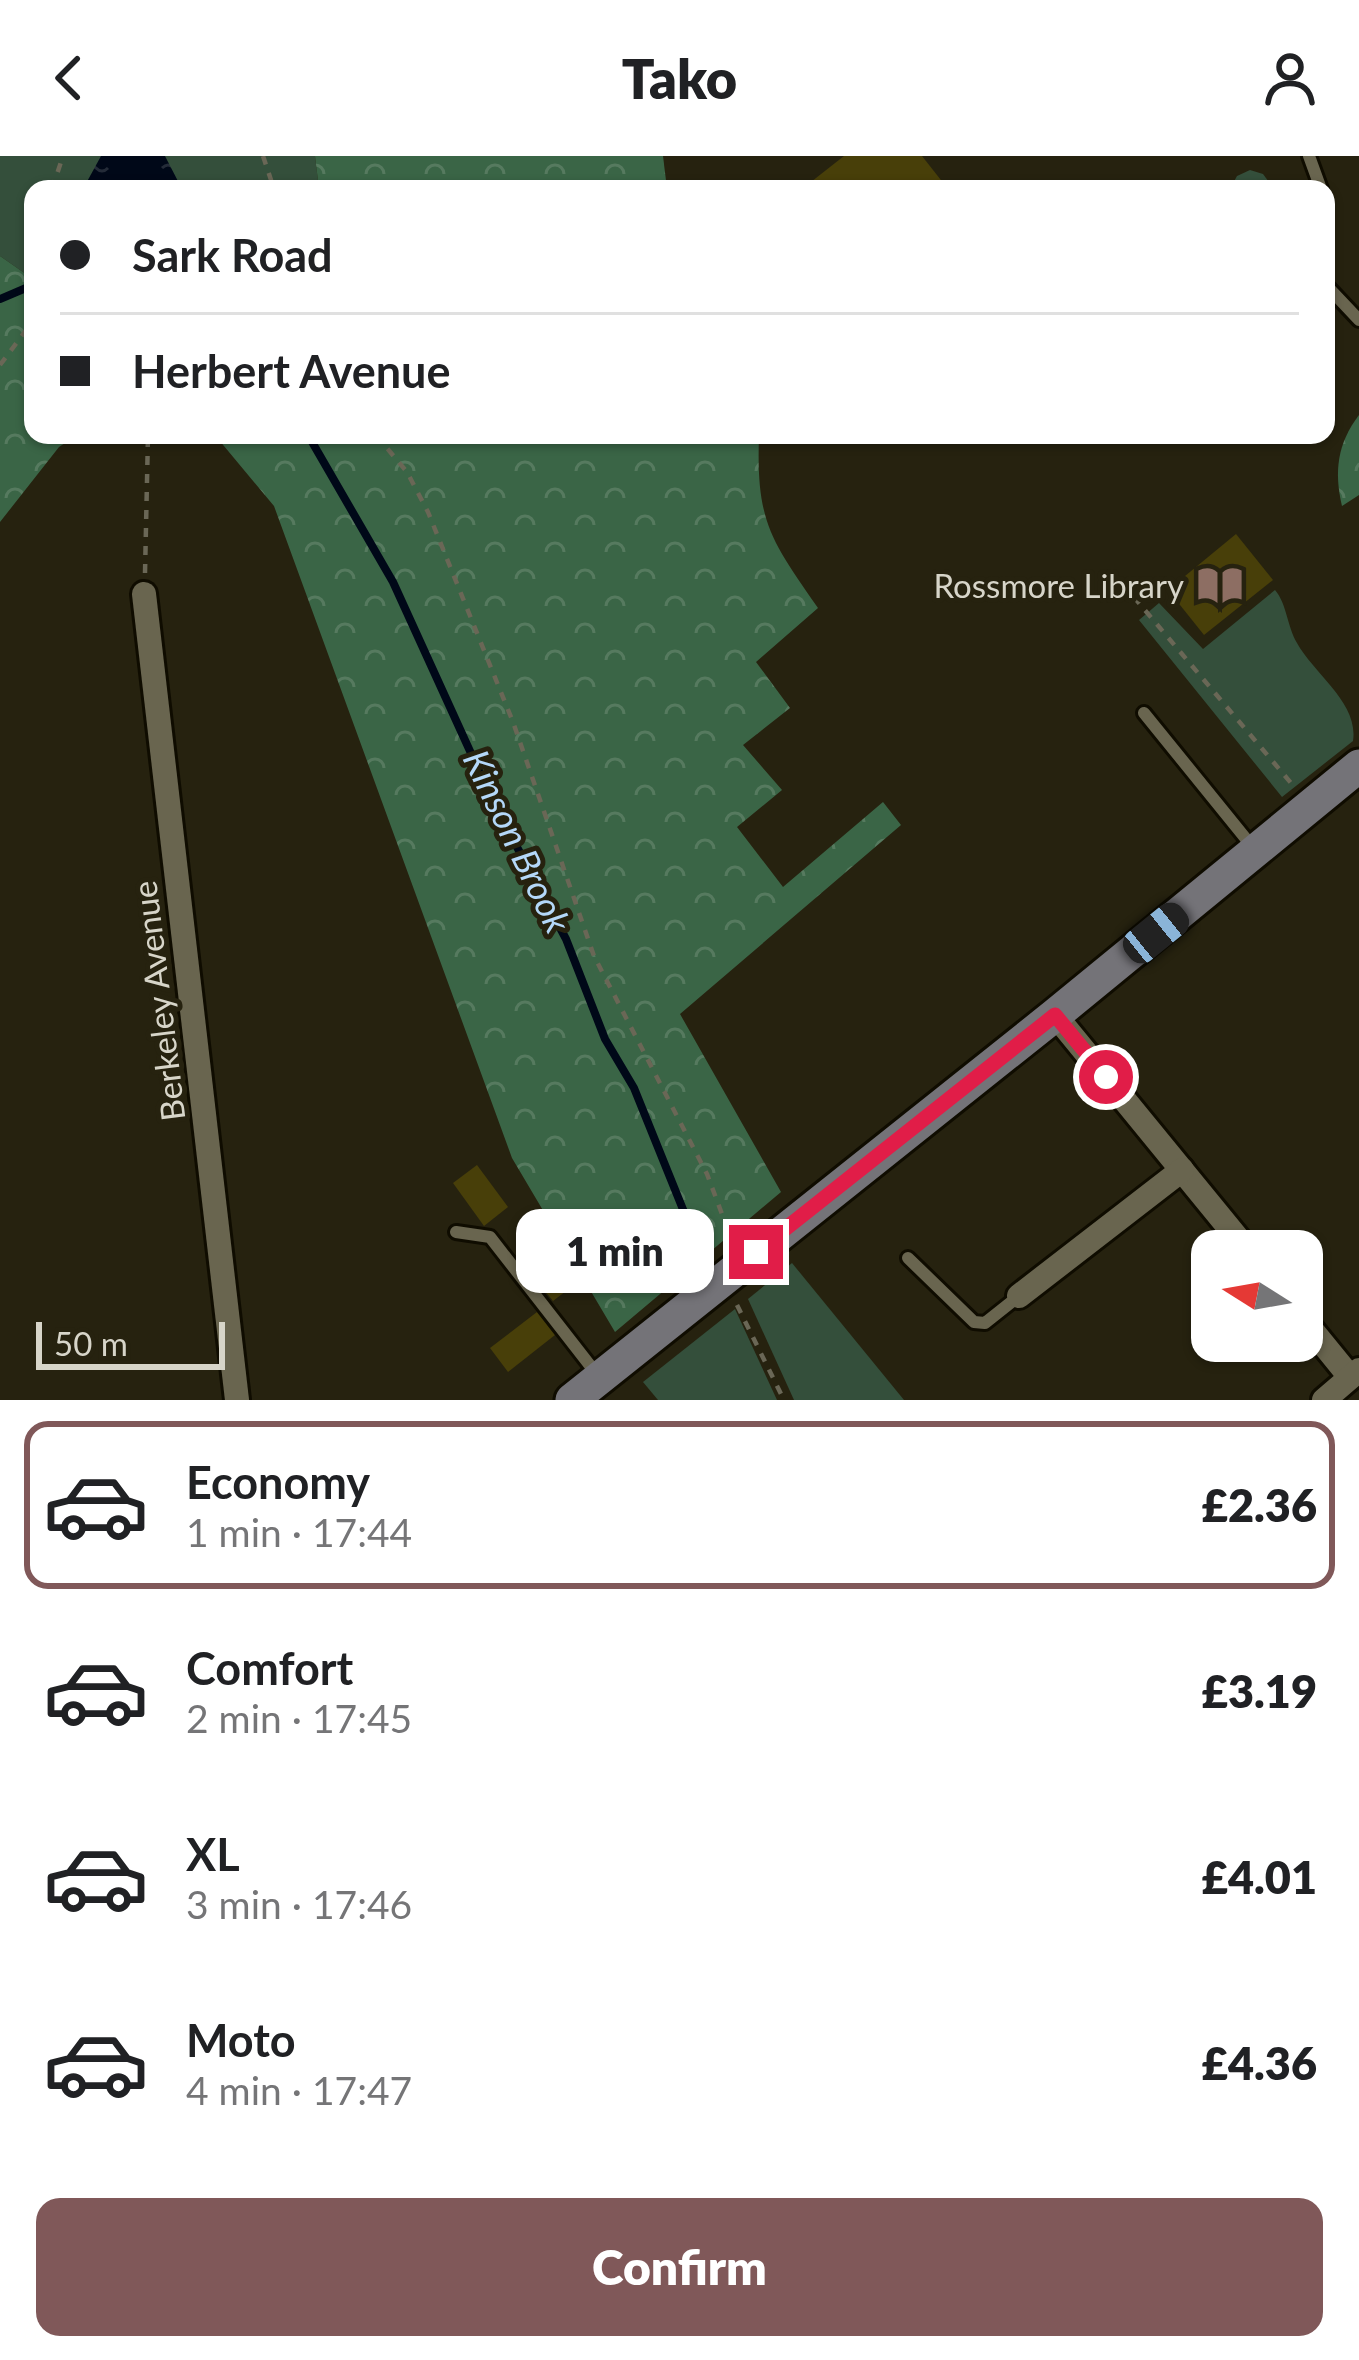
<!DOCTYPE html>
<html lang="en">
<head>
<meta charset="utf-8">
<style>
  body { margin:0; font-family:Lato,sans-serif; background:#f2f2f2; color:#202124; height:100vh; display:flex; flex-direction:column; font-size:45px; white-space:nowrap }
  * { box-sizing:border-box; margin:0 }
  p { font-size:39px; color:#757577 }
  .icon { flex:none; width:66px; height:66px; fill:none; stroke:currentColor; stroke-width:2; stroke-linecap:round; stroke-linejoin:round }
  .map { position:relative; height:1244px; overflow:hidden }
  .details { display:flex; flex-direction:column; background:#fff; flex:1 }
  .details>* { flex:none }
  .guide { position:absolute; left:24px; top:24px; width:1311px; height:264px; border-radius:24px; box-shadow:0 3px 9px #0004; display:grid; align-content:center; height:264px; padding:0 36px; background:#fff }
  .needle { width:78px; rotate:281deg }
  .fabs { position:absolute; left:1191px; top:1074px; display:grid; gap:24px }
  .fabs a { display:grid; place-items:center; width:132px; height:132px; border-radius:24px; background:#fff; box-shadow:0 3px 9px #0004; font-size:60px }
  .scale { position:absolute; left:36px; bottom:30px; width:189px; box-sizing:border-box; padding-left:12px; border:6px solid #d7d5c9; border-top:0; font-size:33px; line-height:42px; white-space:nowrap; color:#d7d5c9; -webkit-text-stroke:9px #26220f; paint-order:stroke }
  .end { position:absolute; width:54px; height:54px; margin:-27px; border:15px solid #e11d48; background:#fff; box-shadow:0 0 0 6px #fff }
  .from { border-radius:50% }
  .bubble { position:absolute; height:84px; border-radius:24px; background:#fff; box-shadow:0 3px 9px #0004; font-size:39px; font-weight:800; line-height:84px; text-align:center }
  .car { position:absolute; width:36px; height:72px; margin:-36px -18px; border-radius:15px; box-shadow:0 0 9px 3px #0007; background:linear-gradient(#222 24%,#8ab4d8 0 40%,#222 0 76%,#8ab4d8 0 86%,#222 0) }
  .guide b { display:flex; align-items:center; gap:42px; height:114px; font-size:45px }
  .guide b+b { border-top:3px solid #e0e0e0 }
  .guide i { width:30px; height:30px; background:#202124 }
  ul { padding:21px 0 0; list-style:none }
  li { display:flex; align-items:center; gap:36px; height:168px; margin:0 24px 18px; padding:0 12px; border:6px solid transparent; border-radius:24px }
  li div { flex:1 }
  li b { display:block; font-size:45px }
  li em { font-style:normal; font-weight:800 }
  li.selected { border-color:#805859 }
  li>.icon { width:108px; height:108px; stroke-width:1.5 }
  .cta { display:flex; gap:24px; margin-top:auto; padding:24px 36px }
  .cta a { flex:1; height:138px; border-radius:24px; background:#805859; color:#fff; font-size:48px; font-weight:800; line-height:138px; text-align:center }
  header { display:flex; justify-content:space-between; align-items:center; height:156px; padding:0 36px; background:#fff; font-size:54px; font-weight:800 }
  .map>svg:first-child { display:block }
  .grass { fill:#344f3b }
  .forest { fill:url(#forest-crowns) }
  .water { fill:url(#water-ripples) }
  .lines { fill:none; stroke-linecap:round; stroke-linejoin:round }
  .stream { stroke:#000818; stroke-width:8 }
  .building { fill:#483f09 }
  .lane-casing { stroke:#0f0c00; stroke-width:18 }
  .street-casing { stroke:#0f0c00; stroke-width:30 }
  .secondary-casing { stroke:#0f0c00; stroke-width:39 }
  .path { stroke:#6a6756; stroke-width:4.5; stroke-dasharray:9 9; stroke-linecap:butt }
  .lane { stroke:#69654f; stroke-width:12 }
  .street { stroke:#69654f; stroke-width:24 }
  .secondary { stroke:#747378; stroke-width:33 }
  .route { stroke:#e11d48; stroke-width:15 }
  .labels { text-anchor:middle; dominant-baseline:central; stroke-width:10; stroke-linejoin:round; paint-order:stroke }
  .poi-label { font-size:33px; fill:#d7d5c9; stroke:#26220f; text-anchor:end }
  .street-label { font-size:33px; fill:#d7d5c9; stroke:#26220f }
  .water-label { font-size:36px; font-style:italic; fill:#b4d8f9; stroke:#26220f }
</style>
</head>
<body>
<header><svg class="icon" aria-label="back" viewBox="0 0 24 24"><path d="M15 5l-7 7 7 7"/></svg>Tako<svg class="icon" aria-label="person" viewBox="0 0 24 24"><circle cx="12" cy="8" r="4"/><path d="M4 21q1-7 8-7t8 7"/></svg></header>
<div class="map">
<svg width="1359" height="1244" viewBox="0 0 1359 1244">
  <defs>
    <pattern id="forest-crowns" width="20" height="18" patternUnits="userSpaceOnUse" patternTransform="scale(3)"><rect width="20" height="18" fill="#3a6546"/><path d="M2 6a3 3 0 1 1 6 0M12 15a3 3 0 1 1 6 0" fill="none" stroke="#567a5f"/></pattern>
    <pattern id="water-ripples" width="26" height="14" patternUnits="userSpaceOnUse" patternTransform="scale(3)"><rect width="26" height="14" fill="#000818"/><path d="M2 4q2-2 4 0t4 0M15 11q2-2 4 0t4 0" fill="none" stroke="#242b38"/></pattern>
  </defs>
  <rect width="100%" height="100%" fill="#26220f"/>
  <!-- grass -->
  <g class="grass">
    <path d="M0 0H315L319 33H33V123L0 100Z"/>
    <path d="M1250 14 1263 18 1274 33H1230L1237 20Z"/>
    <path d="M1275 434C1287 448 1287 470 1297 487 1314 518 1359 547 1353 585L1282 641 1139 464 1159 447 1203 493Z"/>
    <path d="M792 1107 904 1244H794L748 1143Z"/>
    <path d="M735 1153 777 1244H658L643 1226Z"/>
  </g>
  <!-- forest -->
  <g class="forest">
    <path d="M315 0H663L667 33H319Z"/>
    <path d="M0 100 33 123V279H77L59 291 0 366Z"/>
    <path d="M1359 259V339L1342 350C1334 316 1337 288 1359 259Z"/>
    <path d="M208 279H759C756 365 770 383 818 452L756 506 790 552 743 589 782 634 737 671 783 731 883 646 901 669 680 858 781 1036 615 1176 512 1002 274 350 219 284Z"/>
  </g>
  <!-- water -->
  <path class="water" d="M101 0H165L182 33H83Z"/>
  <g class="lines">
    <!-- stream -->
    <g class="stream">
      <path d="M0 143 33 129"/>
      <path d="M308 279 393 426 495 650 566 783 605 883 634 932 703 1103"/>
    </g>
  </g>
  <!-- building -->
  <g class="building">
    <path d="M844 0H922L948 33H802Z"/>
    <path d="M1236 378 1273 424 1204 479 1168 434Z"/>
    <path d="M477 1009 508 1051 484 1070 453 1027Z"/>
    <path d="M549 1100 569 1125 563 1131 566 1135 553 1145 530 1116Z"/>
    <path d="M537 1156 555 1179 508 1216 490 1192Z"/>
  </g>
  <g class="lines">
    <!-- lane casing -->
    <g class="lane-casing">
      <g id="lane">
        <path d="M1309 0 1321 33"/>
        <path d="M1326 129 1359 164"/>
        <path d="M1144 557 1255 694"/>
        <path d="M456 1076 490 1081 599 1221"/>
        <path d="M908 1102 974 1166 985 1167 1019 1140"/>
      </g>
    </g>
    <!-- street casing -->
    <g class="street-casing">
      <g id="street">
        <path d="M144 438 237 1244"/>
        <path d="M1055 859 1248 1095"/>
        <path d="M1019 1140 1182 1014"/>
        <path d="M1302 1162 1350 1221"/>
        <path d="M1324 1244 1359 1214"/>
      </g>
    </g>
    <!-- secondary casing -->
    <g class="secondary-casing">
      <path id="secondary" d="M572 1244 1055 859 1359 610"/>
    </g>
    <!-- path -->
    <g class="path">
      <path d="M263 0 274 33"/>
      <path d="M52 33 63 0"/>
      <path d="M0 209 33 165"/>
      <path d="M376 279 407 316 428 356 513 566 594 800 707 1018 731 1082"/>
      <path d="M145 417 148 279"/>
      <path d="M1122 427 1291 627"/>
      <path d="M737 1149 784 1244"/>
    </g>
    <!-- lane -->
    <use href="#lane" class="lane"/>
    <!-- street -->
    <use href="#street" class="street"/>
    <!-- secondary -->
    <use href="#secondary" class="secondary"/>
  </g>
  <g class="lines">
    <!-- route -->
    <path class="route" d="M756 1096 1055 859 1106 921"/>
  </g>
  <!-- icons -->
  <defs>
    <g id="library-bare" transform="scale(3.6)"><path d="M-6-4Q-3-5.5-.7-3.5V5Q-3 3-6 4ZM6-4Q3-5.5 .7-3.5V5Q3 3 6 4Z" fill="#8d6e63" stroke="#26220f" stroke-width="2.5" paint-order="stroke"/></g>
  </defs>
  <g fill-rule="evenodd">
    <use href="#library-bare" x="1220" y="429"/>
  </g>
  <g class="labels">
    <!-- poi labels -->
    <g class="poi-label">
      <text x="1184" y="429">Rossmore Library</text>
    </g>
    <!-- street labels -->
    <g class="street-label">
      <text transform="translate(158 845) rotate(-97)">Berkeley Avenue</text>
    </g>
    <!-- water labels -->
    <g class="water-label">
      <text transform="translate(518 685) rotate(64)">Kinson Brook</text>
    </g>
  </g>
</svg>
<div class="fabs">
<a><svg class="needle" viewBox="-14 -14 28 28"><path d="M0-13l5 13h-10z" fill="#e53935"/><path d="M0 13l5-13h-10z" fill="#757577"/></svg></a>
</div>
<div class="scale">50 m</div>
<i class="end from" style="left:1106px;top:921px"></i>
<i class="end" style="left:756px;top:1096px"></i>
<div class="bubble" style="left:516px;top:1053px;width:198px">1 min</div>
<i class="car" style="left:1156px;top:777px;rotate:51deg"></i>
<div class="guide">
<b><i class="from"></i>Sark Road</b>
<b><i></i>Herbert Avenue</b>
</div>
</div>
<section class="details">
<ul>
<li class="selected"><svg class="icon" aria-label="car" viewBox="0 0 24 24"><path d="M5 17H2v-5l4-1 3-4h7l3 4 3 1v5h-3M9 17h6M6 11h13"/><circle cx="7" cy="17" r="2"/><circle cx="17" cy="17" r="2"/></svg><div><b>Economy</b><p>1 min · 17:44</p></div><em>£2.36</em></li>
<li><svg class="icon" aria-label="car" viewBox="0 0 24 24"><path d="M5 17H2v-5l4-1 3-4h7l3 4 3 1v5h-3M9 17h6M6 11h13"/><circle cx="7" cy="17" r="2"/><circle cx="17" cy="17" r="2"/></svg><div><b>Comfort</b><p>2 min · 17:45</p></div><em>£3.19</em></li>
<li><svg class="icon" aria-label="car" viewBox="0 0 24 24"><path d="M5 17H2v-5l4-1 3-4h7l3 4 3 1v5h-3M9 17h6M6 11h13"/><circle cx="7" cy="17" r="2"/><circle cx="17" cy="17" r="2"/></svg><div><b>XL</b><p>3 min · 17:46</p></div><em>£4.01</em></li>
<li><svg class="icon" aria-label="car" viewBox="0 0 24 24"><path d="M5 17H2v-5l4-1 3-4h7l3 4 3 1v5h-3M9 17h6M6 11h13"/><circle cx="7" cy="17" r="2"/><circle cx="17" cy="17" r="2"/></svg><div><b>Moto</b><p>4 min · 17:47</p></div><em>£4.36</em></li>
</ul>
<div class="cta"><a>Confirm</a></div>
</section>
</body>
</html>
